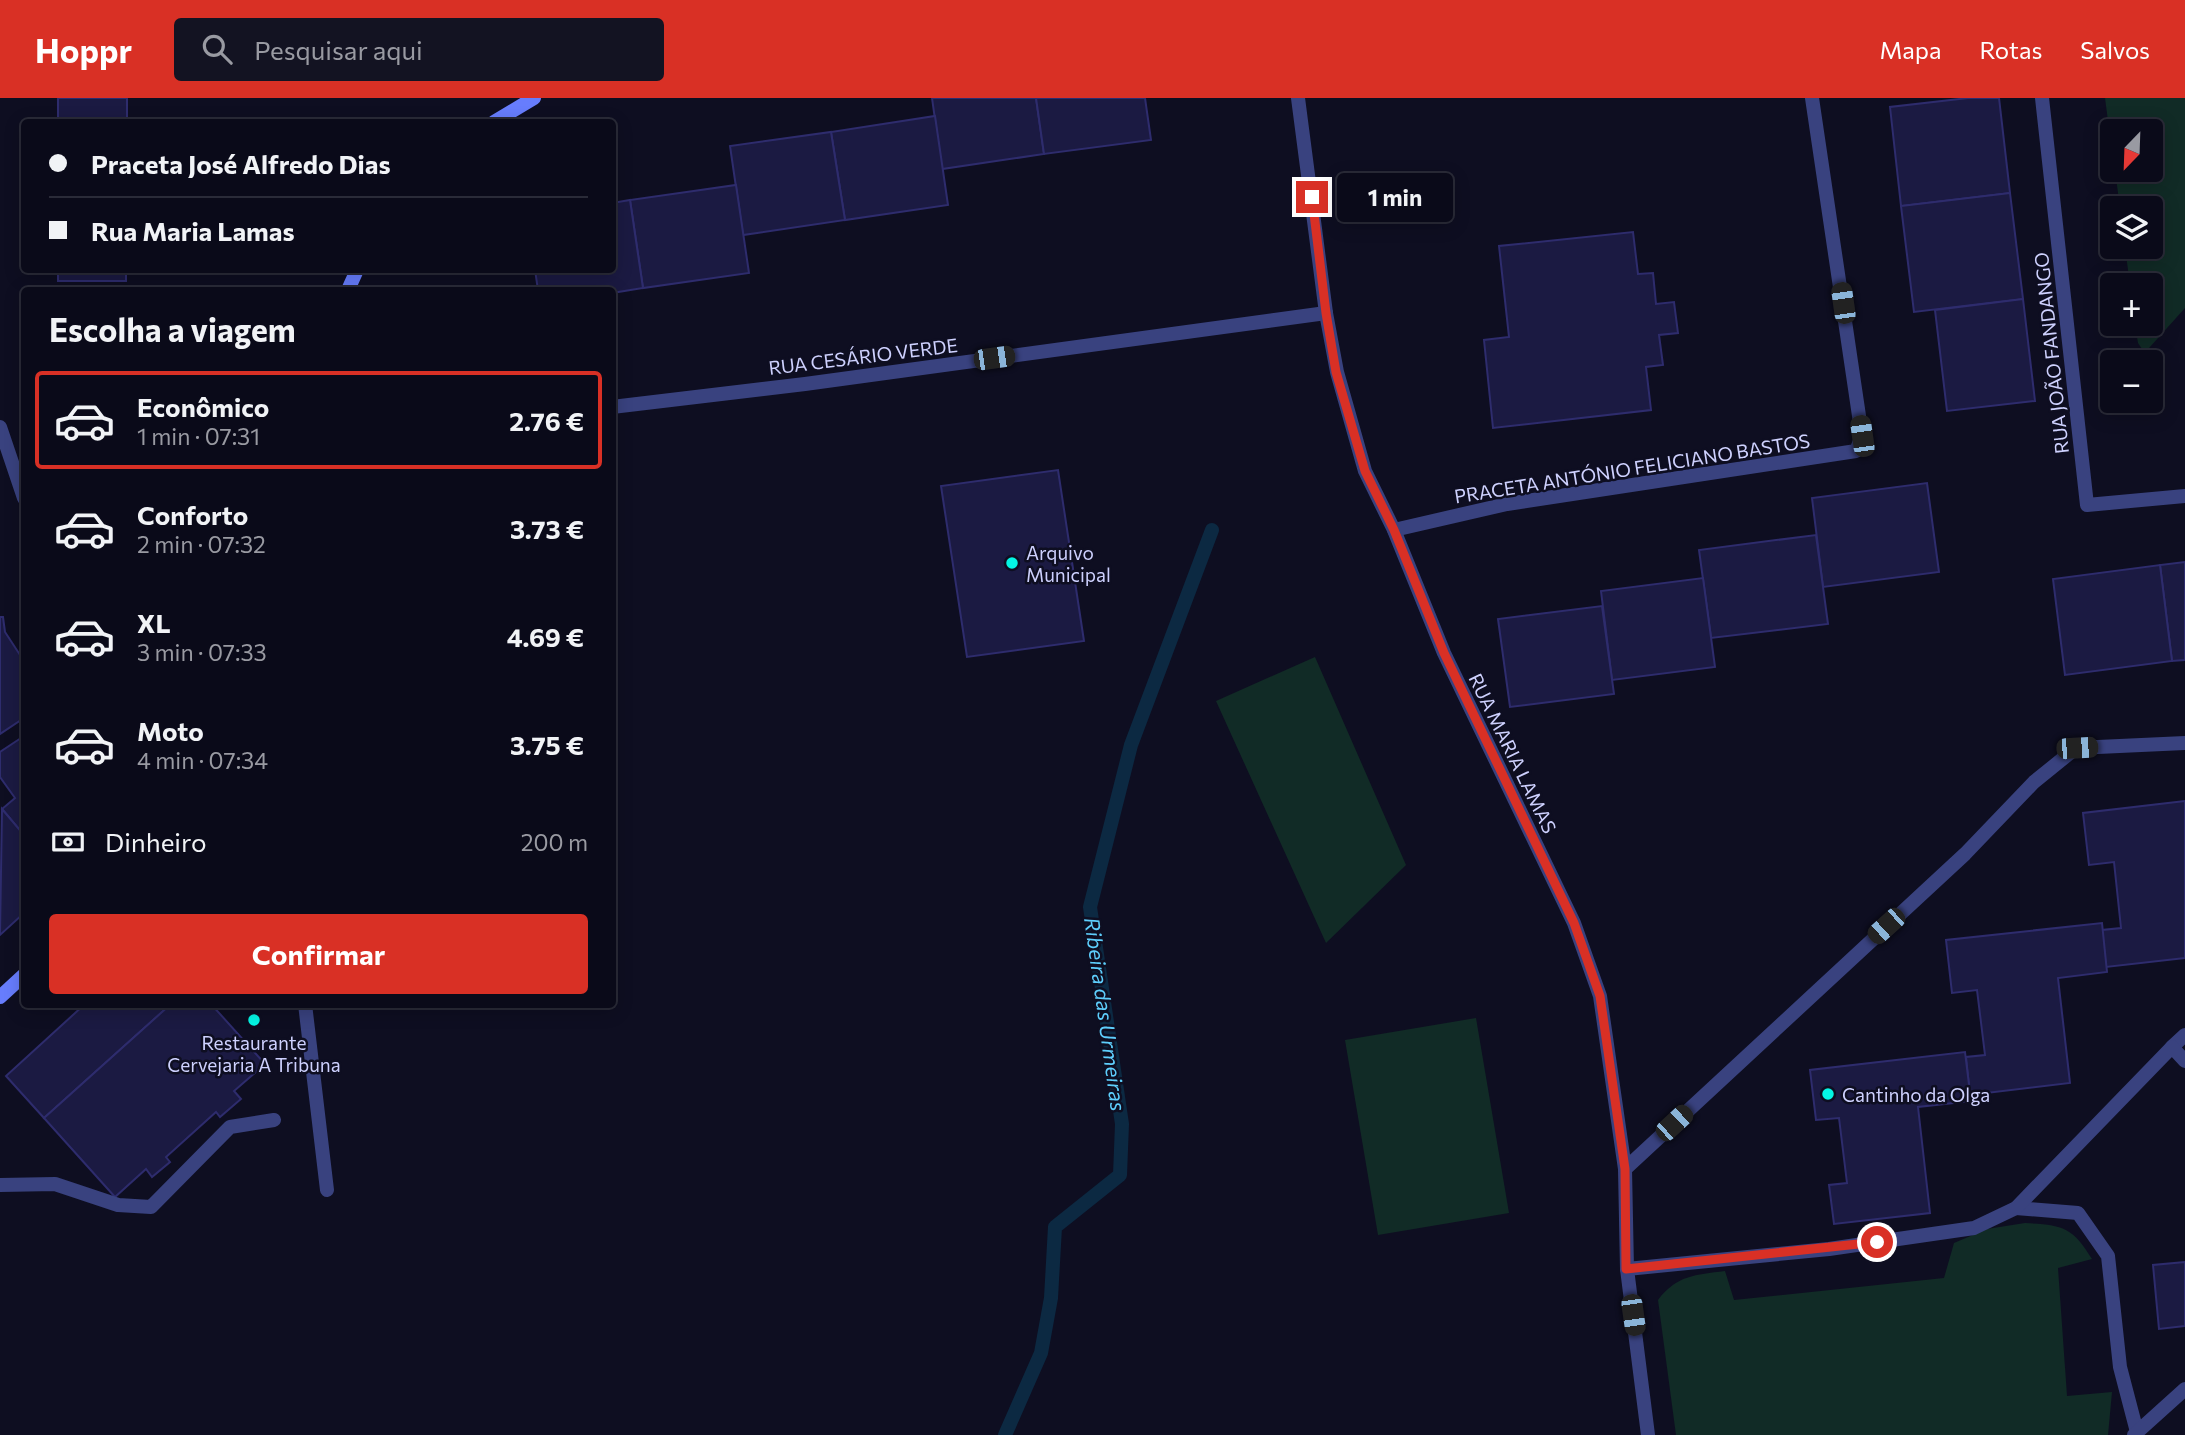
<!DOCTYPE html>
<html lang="pt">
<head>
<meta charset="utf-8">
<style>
  body { margin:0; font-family:Commissioner,sans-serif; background:#131322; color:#f1f3f6; height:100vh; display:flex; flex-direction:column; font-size:26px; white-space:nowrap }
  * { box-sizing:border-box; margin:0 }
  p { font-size:23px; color:#999aa2 }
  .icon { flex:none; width:38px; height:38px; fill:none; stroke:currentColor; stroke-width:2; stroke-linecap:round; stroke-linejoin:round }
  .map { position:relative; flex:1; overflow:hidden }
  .panel { position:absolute; left:21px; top:189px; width:595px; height:721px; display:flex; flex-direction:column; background:#0a0a19; border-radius:7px; box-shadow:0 4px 18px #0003,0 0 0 2px #2a2b38 }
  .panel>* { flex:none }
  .hud { position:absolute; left:21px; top:21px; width:595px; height:154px; border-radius:7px; box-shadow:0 4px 18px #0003,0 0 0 2px #2a2b38; display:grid; align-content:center; height:154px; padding:0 28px; background:#0a0a19 }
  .needle { width:46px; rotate:203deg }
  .buttons { position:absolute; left:2100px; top:21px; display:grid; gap:14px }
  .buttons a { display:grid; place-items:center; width:63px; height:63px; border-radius:7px; background:#0a0a19; box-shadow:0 4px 18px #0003,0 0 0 2px #2a2b38; font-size:35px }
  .end { position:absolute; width:32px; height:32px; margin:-16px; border:9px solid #d93025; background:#fff; box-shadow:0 0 0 4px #fff }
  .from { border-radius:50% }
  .bubble { position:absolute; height:49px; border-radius:7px; background:#0a0a19; box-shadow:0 4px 18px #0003,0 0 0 2px #2a2b38; font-size:23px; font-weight:700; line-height:49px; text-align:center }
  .car { position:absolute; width:21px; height:42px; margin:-21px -10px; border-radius:9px; box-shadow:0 0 5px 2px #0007; background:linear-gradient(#222 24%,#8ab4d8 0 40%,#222 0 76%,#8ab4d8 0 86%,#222 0) }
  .hud b { display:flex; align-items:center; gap:24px; height:66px; font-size:26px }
  .hud b+b { border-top:2px solid #2a2b38 }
  .hud i { width:18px; height:18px; background:#f1f3f6 }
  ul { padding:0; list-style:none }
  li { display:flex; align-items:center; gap:21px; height:98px; margin:0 14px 10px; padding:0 14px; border:4px solid transparent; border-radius:7px }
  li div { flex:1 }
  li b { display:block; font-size:26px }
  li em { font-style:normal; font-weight:700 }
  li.on { border-color:#d93025 }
  li>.icon { width:63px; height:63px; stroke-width:1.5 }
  h2 { padding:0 28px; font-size:32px; line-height:84px }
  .pay { display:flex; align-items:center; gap:18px; height:77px; padding:0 28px; font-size:26px }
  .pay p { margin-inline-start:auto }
  .cta { display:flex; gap:14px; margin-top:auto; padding:14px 28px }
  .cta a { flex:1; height:80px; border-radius:7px; background:#d93025; color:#fff; font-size:28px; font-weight:700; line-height:80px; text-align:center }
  header { display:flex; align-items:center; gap:42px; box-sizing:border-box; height:98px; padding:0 35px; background:#d93025; color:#fff }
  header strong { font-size:33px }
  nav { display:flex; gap:38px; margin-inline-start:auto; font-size:24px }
  .search { width:490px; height:63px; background:#131322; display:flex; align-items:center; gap:18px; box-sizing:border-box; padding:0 24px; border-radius:7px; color:#999aa2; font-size:26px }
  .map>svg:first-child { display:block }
  .green { fill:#112b26 }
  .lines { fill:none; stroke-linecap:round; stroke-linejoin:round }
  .stream { stroke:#0c2942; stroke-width:14 }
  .building { fill:#1b1a42; stroke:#2e2c6d; stroke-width:2 }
  .lane { stroke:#39427f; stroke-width:14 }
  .street { stroke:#39427f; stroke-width:14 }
  .secondary { stroke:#677dfd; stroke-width:14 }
  .route { stroke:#d93025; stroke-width:9 }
  .poi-dot { fill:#04f5e4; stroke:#0e0e21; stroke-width:2.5 }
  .labels { text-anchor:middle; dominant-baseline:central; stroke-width:5; stroke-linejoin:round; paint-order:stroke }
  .street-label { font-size:19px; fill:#ced1fe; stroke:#0e0e21 }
  .poi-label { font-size:19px; fill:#ced1fe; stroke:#0e0e21; text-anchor:start }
  .water-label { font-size:21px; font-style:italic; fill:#5ecefc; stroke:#0e0e21 }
</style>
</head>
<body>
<header>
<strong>Hoppr</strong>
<div class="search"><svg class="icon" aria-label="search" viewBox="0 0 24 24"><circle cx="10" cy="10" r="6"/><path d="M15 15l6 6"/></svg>Pesquisar aqui</div>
<nav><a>Mapa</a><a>Rotas</a><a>Salvos</a></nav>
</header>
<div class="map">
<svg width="2185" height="1337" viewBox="0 0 2185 1337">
  <rect width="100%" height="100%" fill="#0e0e21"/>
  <!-- green -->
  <g class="green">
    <path d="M2105 0H2185V210L2149 250 2142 251 2138 245 2135 226H2151V187H2130L2125 149H2151V110H2120L2115 72H2151V33H2112V53Z"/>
    <path d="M1315 559 1406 767 1326 845 1216 603Z"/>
    <path d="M1476 920 1509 1115 1378 1137 1345 942Z"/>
    <path d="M2025 1125C2062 1127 2072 1128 2092 1161L2058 1170 2067 1298 2112 1294 2108 1337H1676L1658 1202C1677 1177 1695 1177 1725 1173L1734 1202 1944 1180 1954 1145 1987 1131Z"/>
  </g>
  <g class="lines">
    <!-- stream -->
    <path class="stream" d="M1005 1337 1041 1255 1051 1200 1055 1129 1120 1077 1122 1026 1090 809 1131 647 1212 432"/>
  </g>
  <!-- building -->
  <g class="building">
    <rect x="58" y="0" width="69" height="24"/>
    <path d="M932 0H1036L1044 56 942 71Z"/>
    <path d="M1036 0H1145L1151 42 1044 56Z"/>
    <path d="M1968 0H1999L2010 95 1901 108 1890 9Z"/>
    <path d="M935 18 948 107 845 122 831 34Z"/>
    <path d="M831 34 845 122 743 137 730 48Z"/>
    <path d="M736 87 749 175 643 190 630 102Z"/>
    <path d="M2010 95 2023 201 1914 214 1901 108Z"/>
    <path d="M630 102 643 190 612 195V192H538L535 172H612V105Z"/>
    <path d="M1633 134 1638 176 1653 175 1656 206 1674 204 1678 235 1659 237 1663 267 1646 269 1651 312 1493 330 1484 242 1509 239 1499 148Z"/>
    <rect x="58" y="172" width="68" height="11"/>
    <path d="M2023 201 2035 303 1947 313 1935 212Z"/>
    <path d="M1058 372 1084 543 967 559 941 388Z"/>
    <path d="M1927 385 1939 474 1823 489 1812 400Z"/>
    <path d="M1816 437 1828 526 1711 540 1699 452Z"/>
    <path d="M2185 464V562L2172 563 2160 467Z"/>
    <path d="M2160 467 2172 563 2065 577 2053 481Z"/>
    <path d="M1703 480 1715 569 1612 582 1601 493Z"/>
    <path d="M1602 508 1614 596 1510 609 1498 521Z"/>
    <path d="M0 519H3L5 534 24 563V620L0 636Z"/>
    <path d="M24 638V737L2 711 15 700 0 679V654Z"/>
    <path d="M2185 703V860L2106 869 2102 832 2121 830 2114 764 2089 767 2083 715Z"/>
    <path d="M2 711 24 737V815L0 837Z"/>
    <path d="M2102 825 2107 874 2058 880 2070 985 1970 997 1966 959 1985 957 1977 892 1952 895 1946 842Z"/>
    <path d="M85 906H171L44 1020 6 978Z"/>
    <path d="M171 906H211L265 966 234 993 241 1001 220 1019 216 1014 166 1059 170 1064 152 1079 146 1071 115 1099 44 1020Z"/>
    <path d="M1965 954 1971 1003 1918 1009 1930 1115 1834 1126 1829 1087 1847 1085 1839 1020 1816 1022 1810 972Z"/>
    <path d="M2185 1164V1228L2159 1231 2153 1167Z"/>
  </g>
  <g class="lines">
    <!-- lane -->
    <path class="lane" d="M0 1087 55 1086 118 1107 151 1109 230 1029 274 1022"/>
    <!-- street -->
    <g class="street">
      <path d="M1298 0 1326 215 1337 274 1365 373 1394 432 1444 555 1574 825 1600 898 1625 1071 1627 1171 1648 1337"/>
      <path d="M2042 0 2087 407 2185 398"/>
      <path d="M612 309 805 286 1326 215"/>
      <path d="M0 329 24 400"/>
      <path d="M1394 432 1507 406 1856 353 1862 338 1812 0"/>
      <path d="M305 906 327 1092"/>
      <path d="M2172 949 2185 937"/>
      <path d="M1625 1071 1965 756 2034 684 2076 650 2185 645"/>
      <path d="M2016 1110 2078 1115 2108 1158 2120 1269 2137 1334"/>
      <path d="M1627 1171 1829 1151 1974 1130 2016 1110 2172 949 2185 963"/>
      <path d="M2134 1337 2185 1291"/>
    </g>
    <!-- secondary -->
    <g class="secondary">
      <path d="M494 24 534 0"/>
      <path d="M348 192 357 172"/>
      <path d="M0 899 24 877"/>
    </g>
  </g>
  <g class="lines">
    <!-- route -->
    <path class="route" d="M1312 99 1326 215 1336 274 1365 373 1394 432 1444 555 1574 825 1600 898 1625 1071 1626 1171 1877 1144"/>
  </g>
  <!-- markers -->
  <g class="poi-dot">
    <circle cx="1012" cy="465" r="7"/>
    <circle cx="254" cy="922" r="7"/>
    <circle cx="1828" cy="996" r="7"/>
  </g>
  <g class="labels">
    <!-- street labels -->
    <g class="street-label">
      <text transform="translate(2051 255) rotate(-96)">RUA JOÃO FANDANGO</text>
      <text transform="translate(863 258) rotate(-7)">RUA CESÁRIO VERDE</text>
      <text transform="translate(1632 370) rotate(-9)">PRACETA ANTÓNIO FELICIANO BASTOS</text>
      <text transform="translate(1513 655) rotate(64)">RUA MARIA LAMAS</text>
    </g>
    <!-- poi labels -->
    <g class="poi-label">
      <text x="1026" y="454">Arquivo<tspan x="1026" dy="22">Municipal</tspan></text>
      <text x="254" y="944" text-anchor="middle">Restaurante<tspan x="254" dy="22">Cervejaria A Tribuna</tspan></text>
      <text x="1842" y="996">Cantinho da Olga</text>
    </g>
    <!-- water labels -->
    <g class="water-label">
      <text transform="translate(1106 916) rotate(82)">Ribeira das Urmeiras</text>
    </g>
  </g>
</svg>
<div class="buttons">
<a><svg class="needle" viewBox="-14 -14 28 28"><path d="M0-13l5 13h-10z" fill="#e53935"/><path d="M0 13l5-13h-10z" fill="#999aa2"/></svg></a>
<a><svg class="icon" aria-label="layers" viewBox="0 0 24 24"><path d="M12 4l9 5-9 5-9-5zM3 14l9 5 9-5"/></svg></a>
<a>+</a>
<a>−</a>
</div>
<i class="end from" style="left:1877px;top:1144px"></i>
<i class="end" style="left:1312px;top:99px"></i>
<div class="bubble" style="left:1337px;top:75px;width:116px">1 min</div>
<i class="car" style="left:1843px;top:205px;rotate:352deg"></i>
<i class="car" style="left:994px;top:260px;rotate:82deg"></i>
<i class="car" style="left:1862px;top:338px;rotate:352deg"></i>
<i class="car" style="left:2077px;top:650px;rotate:87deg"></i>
<i class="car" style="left:1886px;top:828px;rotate:228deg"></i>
<i class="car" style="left:1674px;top:1025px;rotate:47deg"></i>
<i class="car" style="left:1633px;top:1217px;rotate:172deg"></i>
<div class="hud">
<b><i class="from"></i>Praceta José Alfredo Dias</b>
<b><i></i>Rua Maria Lamas</b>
</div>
<section class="panel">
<h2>Escolha a viagem</h2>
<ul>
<li class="on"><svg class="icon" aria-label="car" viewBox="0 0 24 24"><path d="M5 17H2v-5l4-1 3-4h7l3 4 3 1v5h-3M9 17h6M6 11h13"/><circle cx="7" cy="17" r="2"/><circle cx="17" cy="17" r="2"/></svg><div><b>Econômico</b><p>1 min · 07:31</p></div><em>2.76 €</em></li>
<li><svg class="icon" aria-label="car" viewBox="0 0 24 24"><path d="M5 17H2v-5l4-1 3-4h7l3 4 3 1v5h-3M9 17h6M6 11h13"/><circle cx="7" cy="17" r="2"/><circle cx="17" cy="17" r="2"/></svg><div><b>Conforto</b><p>2 min · 07:32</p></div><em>3.73 €</em></li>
<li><svg class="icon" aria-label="car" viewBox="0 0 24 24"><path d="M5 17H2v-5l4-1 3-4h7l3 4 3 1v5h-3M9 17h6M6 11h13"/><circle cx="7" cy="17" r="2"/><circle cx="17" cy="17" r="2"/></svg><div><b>XL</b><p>3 min · 07:33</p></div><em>4.69 €</em></li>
<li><svg class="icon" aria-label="car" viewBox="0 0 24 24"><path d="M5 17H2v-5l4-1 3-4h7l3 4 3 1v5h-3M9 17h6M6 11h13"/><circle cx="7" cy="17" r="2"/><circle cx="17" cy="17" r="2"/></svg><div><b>Moto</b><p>4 min · 07:34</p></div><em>3.75 €</em></li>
</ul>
<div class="pay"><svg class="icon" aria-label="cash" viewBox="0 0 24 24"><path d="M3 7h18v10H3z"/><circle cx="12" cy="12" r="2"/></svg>Dinheiro<p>200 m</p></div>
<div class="cta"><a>Confirmar</a></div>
</section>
</div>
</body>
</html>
